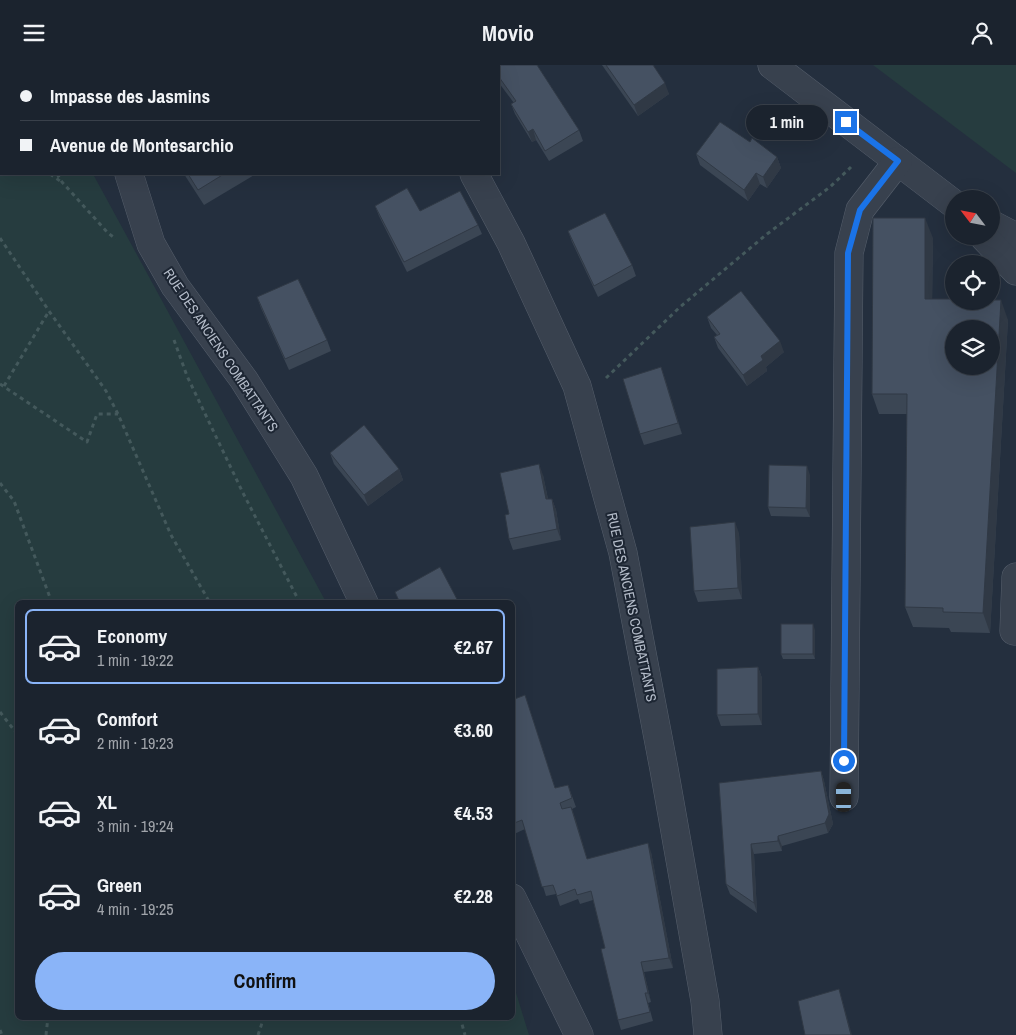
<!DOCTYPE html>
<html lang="en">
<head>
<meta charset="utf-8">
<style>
  body { margin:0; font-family:"Archivo Narrow",sans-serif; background:#282f3a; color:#f1f3f6; height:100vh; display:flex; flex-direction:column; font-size:19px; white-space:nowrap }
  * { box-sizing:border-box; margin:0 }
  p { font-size:16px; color:#a0a4aa }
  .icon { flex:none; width:28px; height:28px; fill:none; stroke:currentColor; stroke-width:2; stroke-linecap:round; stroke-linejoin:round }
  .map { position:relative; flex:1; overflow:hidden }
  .sheet { position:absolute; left:15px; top:535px; width:500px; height:420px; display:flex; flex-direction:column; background:#1b232e; border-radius:8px; box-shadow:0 5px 20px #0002,0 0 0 1px #39404a }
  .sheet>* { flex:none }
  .banner { position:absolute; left:0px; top:0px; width:500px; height:110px; box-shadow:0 5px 20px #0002,0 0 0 1px #39404a; display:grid; align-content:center; height:110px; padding:0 20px; background:#1b232e }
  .needle { width:32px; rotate:302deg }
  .controls { position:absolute; left:945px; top:125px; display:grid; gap:10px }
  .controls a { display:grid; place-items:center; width:55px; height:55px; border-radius:50%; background:#1b232e; box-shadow:0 5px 20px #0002,0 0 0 1px #39404a; font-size:25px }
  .end { position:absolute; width:22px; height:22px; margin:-11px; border:6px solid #1a73e8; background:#fff; box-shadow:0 0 0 2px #fff }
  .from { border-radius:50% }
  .bubble { position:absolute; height:35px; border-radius:18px; background:#1b232e; box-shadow:0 5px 20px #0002,0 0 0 1px #39404a; font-size:16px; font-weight:700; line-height:35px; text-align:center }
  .car { position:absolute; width:15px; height:30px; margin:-15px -8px; border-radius:6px; box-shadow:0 0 4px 1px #0007; background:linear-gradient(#222 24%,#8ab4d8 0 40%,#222 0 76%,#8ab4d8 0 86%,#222 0) }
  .banner b { display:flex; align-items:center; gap:18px; height:48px; font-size:19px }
  .banner b+b { border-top:1px solid #39404a }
  .banner i { width:12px; height:12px; background:#f1f3f6 }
  ul { padding:9px 0 0; list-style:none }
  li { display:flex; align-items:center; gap:15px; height:75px; margin:0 10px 8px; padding:0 10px; border:2px solid transparent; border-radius:8px }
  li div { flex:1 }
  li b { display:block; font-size:19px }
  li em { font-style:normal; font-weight:700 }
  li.current { border-color:#8ab4f8 }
  li>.icon { width:45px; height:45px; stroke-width:1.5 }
  .action { display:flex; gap:10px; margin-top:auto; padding:10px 20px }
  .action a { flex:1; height:58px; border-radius:30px; background:#8ab4f8; color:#111; font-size:20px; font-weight:700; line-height:58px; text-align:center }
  header { display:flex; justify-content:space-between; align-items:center; height:65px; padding:0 20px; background:#1b232e; font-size:22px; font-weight:700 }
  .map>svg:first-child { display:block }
  .green { fill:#263c3f }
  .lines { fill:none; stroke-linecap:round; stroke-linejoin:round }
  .minor-casing { stroke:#565f6c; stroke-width:29 }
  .path { stroke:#44595c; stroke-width:3; stroke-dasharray:4 4; stroke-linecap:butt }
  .minor { stroke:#38414e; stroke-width:28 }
  .wall { fill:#3b4654 }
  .shaded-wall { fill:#303945 }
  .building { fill:#455162; stroke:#303945; fill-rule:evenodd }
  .route { stroke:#1a73e8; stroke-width:6 }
  .labels { text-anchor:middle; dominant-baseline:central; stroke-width:4; stroke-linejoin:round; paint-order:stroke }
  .street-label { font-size:14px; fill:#b4bcc9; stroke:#1d2633 }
</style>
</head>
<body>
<header><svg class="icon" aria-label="menu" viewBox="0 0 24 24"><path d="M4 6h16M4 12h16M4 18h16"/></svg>Movio<svg class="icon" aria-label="person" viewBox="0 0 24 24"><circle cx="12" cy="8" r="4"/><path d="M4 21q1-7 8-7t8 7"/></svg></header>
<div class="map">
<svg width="1016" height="970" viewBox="0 0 1016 970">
  <rect width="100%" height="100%" fill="#242f3e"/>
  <!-- green -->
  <g class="green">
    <path d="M0 0H34L35 1H1V109H93L326 537 18 538V952H512L513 918 529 970H0Z"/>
    <path d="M873 0H1016V108Z"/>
  </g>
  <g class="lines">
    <!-- minor casing -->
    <g class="minor-casing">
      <g id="minor">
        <path d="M115 0V1"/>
        <path d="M415 0 416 1"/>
        <path d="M772 0 954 139"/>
        <path d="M129 109 151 179 175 221 244 315 304 411 364 538"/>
        <path d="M474 109 511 178 577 321 623 488 664 704 705 936 708 970"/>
        <path d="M991 159 1016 172"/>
        <path d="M983 171 1016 206"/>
        <path d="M1014 566 1016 512"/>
        <path d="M844 732 849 188 860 145 898 96"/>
        <path d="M512 833 579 970"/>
      </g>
    </g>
    <!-- path -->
    <g class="path">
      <path d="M27 1V0"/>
      <path d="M0 63 1 64"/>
      <path d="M50 109 60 116"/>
      <path d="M57 109 62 117 108 168 116 174"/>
      <path d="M0 173 49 246 106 326 118 349 171 470 210 538"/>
      <path d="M174 275 187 311 243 428 300 538"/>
      <path d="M606 313 680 242 767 169 830 122 851 102"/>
      <path d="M0 319 87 377 97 349H118"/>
      <path d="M4 321 49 246"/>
      <path d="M0 418 14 436 52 538"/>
      <path d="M0 647 14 665 18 670"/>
      <path d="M460 952 465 970"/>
      <path d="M0 965 2 970"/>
      <path d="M46 970 48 952"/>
      <path d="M258 970 264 952"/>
    </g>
    <!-- minor -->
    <use href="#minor" class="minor"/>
  </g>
  <!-- wall -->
  <g class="wall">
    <path d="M486 0H537L579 65 583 76 549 96 536 75 532 77 515 49 511 39 514 38 499 18V1H487Z"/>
    <path d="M602 0H653L669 29 638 51Z"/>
    <path d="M750 77 777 92 781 103 767 123 760 119 748 136 700 100 696 89Z"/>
    <path d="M184 109H256L204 140Z"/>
    <path d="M375 141 420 146 478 160 482 169 407 207 379 151Z"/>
    <path d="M568 166 632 200 636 211 598 232 572 177Z"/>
    <path d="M933 173 932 234 1008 255 990 568 951 567 949 563 913 562 905 542 907 349H879L872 329Z"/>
    <path d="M257 232 327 275 331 286 289 305 261 243Z"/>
    <path d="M707 252 784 287 766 302 767 306 747 321 718 283 714 272 717 270 711 263Z"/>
    <path d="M661 302 682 369 644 380 640 369Z"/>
    <path d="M330 388 399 404 403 415 368 441 334 399Z"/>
    <path d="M543 410 548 434H552L556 445 561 475 513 485 509 474V449Z"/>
    <path d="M810 410V452L771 451 768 442Z"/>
    <path d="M739 468 742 534 698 537 694 526Z"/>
    <path d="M815 565V594H783L781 589Z"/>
    <path d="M758 602 762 613V660L721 661 717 650Z"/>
    <path d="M512 635 528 640 555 723 568 720 576 742 572 744 587 794 651 787 673 903 644 907 651 937 648 938 653 956 621 965 618 955 605 883 593 835 580 839 578 834 560 841 556 829 546 831 525 764 512 770Z"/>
    <path d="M821 706 824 716 833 759 828 768 782 781V786L754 789 757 848 730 829 726 819 719 718Z"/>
  </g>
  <!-- shaded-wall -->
  <g class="shaded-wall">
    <path d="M665 18 669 29 638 51 634 40Z"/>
    <path d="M533 64 536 75 532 77 528 67Z"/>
    <path d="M777 92 781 103 767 123 763 112Z"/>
    <path d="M756 108 760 119 748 136 744 125Z"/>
    <path d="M925 153 933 173 932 254 925 234Z"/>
    <path d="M1001 235 1008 255 990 568 983 548Z"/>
    <path d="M780 276 784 287 766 302 767 306 747 321 743 310 761 291Z"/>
    <path d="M661 302 665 313 682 369 678 358Z"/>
    <path d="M539 399 543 410 550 445 546 434Z"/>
    <path d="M807 401 810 410V452L806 443Z"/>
    <path d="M399 404 403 415 368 441 364 430Z"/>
    <path d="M552 434 556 445 561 475 557 464Z"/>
    <path d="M735 457 739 468 742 534 738 523Z"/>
    <path d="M813 559 815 565V594L813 589Z"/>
    <path d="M758 602 762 613V660L758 649Z"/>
    <path d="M821 706 824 716 833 759 828 768 825 758Z"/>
    <path d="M571 742 575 752 590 803 587 794Z"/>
    <path d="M778 771 782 781V786L778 776Z"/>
    <path d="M648 778 651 787 673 903 669 893Z"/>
    <path d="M751 779 754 789 757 848 754 838Z"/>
    <path d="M641 897 644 907 651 937 648 928Z"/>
    <path d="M839 924 842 934 852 970H851Z"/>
  </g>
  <!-- building -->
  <g class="building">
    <path d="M490 0H537L579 65 545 86 533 64 528 67 511 39 516 36 499 12V1H491Z"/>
    <path d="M606 0H653L665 18 634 40Z"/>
    <path d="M720 57 750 77 752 73 777 92 763 112 756 108 744 125 696 89Z"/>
    <path d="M188 109H224L198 125Z"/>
    <path d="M407 123 420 146 460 126 478 160 404 197 375 141Z"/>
    <path d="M605 148 632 200 594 221 568 166Z"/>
    <path d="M873 153H925V234H954V236H991V235H1001L983 548 943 547V543L905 542 907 329H872ZM954 264H991V301H954Z"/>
    <path d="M298 214 327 275 285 294 257 232Z"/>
    <path d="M741 226 780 276 761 291 763 295 743 310 714 272 720 269 707 252Z"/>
    <path d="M661 302 678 358 640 369 623 314Z"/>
    <path d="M364 360 399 404 364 430 330 388Z"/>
    <path d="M539 399 546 434H552L557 464 509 474 505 450 509 449 500 408Z"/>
    <path d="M769 400 807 401 806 443 768 442Z"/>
    <path d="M735 457 738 523 694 526 690 462Z"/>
    <path d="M440 502 459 538H400L395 527Z"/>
    <rect x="781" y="559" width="32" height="30"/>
    <path d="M758 602V649L717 650V604Z"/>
    <path d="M525 630 555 723 568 720 572 733 560 738 562 744 571 742 587 794 648 778 669 893 641 897 648 928H645L650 947 618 955 601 884 605 883 591 826 577 830 575 824 557 831 553 820 542 822 522 755 512 759V635Z"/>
    <path d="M821 706 829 749 825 758 778 771V776L751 779 754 838 726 819 719 718Z"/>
    <path d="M839 924 851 970H805L798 936Z"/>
  </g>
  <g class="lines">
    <!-- route -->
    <path class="route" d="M844 696 848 188 860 145 898 96 846 57"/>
  </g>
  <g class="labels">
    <!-- street labels -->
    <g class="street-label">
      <text transform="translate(221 285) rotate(56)">RUE DES ANCIENS COMBATTANTS</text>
      <text transform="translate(632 542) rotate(78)">RUE DES ANCIENS COMBATTANTS</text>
    </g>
  </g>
</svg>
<div class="controls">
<a><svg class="needle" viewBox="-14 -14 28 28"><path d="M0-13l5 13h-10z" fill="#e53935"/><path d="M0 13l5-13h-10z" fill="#a0a4aa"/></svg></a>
<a><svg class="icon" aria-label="locate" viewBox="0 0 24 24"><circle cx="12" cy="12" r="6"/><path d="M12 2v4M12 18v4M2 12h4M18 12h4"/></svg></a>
<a><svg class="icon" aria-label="layers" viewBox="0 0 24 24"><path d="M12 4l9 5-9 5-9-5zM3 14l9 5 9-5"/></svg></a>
</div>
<i class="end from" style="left:844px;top:696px"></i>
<i class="end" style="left:846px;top:57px"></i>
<div class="bubble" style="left:746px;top:40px;width:82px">1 min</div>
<i class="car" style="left:844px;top:732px;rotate:0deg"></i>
<div class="banner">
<b><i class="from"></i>Impasse des Jasmins</b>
<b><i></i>Avenue de Montesarchio</b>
</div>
<section class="sheet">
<ul>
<li class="current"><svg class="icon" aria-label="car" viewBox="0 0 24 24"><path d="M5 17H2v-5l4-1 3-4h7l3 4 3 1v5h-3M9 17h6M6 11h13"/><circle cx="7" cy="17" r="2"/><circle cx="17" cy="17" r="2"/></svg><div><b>Economy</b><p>1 min · 19:22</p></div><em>€2.67</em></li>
<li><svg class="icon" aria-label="car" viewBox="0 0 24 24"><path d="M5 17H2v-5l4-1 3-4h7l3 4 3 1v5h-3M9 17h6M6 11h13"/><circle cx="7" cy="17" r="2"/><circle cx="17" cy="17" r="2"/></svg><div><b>Comfort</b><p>2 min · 19:23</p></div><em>€3.60</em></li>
<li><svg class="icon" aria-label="car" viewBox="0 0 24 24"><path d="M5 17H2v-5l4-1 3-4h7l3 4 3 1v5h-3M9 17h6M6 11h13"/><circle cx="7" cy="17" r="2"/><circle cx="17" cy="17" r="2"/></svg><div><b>XL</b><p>3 min · 19:24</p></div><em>€4.53</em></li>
<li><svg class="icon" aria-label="car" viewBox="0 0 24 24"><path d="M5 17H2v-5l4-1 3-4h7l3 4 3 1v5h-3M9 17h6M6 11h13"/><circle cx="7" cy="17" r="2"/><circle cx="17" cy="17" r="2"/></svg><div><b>Green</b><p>4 min · 19:25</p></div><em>€2.28</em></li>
</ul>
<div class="action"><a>Confirm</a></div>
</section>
</div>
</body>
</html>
